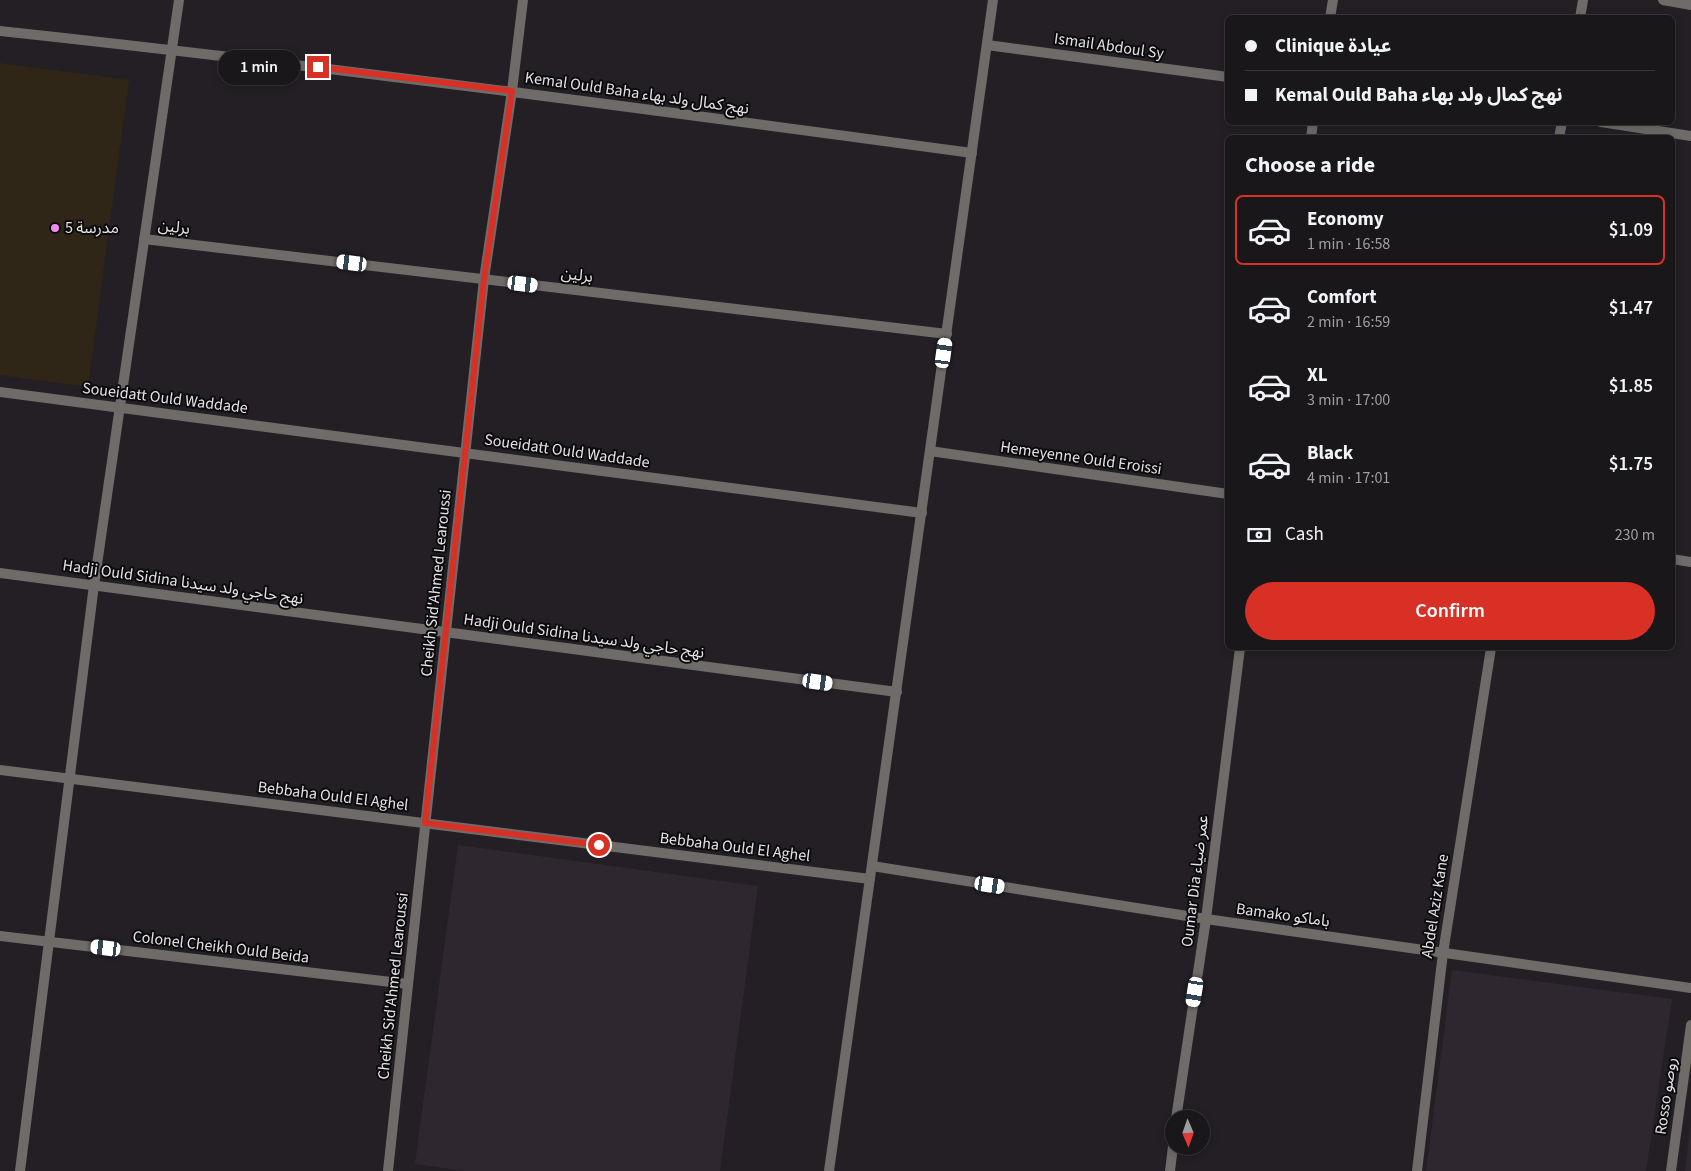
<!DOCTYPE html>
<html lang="en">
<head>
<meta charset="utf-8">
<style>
  body { margin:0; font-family:"Source Sans 3","Noto Sans Arabic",sans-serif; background:#272428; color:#f1f3f6; height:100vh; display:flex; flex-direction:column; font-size:19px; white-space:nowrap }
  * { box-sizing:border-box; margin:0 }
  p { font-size:16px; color:#9f9fa3 }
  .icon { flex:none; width:28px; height:28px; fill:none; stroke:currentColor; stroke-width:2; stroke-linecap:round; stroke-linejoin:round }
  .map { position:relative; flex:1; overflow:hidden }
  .panel { position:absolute; left:1225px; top:135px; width:450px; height:515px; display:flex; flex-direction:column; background:#1a171b; border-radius:8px; box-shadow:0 2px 8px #0003,0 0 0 1px #38363a }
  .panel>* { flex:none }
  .banner { position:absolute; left:1225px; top:15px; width:450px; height:110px; border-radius:8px; box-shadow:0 2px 8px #0003,0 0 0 1px #38363a; display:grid; align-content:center; height:110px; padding:0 20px; background:#1a171b }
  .needle { width:32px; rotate:178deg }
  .fabs { position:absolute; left:1165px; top:1110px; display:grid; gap:10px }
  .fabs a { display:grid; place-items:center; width:45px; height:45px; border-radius:50%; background:#1a171b; box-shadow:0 2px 8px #0003,0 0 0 1px #38363a; font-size:25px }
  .end { position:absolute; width:22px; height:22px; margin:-11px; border:6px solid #d93025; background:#fff; box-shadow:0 0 0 2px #fff }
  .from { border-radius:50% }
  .bubble { position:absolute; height:35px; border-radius:18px; background:#1a171b; box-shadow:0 2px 8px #0003,0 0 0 1px #38363a; font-size:16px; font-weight:600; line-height:35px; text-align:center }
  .car { position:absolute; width:15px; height:30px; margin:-15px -8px; border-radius:6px; box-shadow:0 0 4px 1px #0007; background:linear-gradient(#fff 24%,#345 0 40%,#fff 0 76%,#345 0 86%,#fff 0) }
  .banner b { display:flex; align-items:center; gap:18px; height:48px; font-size:19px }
  .banner b+b { border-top:1px solid #38363a }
  .banner i { width:12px; height:12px; background:#f1f3f6 }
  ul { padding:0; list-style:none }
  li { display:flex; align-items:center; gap:15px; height:70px; margin:0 10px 8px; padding:0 10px; border:2px solid transparent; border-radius:8px }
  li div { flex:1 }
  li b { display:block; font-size:19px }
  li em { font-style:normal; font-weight:600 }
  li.active { border-color:#d93025 }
  li>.icon { width:45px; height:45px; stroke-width:1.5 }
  h2 { padding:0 20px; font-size:22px; line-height:60px }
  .pay { display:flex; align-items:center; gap:12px; height:55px; padding:0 20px; font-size:19px }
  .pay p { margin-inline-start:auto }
  .button { display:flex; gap:10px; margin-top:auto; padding:10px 20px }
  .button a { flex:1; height:58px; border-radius:30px; background:#d93025; color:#fff; font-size:20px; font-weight:600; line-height:58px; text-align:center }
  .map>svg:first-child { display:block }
  .built { fill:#2e2730 }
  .education { fill:#2f2617 }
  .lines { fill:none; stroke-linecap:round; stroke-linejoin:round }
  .minor { stroke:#6e6b69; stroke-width:10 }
  .tertiary { stroke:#6e6b69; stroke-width:10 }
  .route { stroke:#d93025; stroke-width:6 }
  .poi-dot { fill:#f08bf5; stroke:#0b0a0c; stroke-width:2 }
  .labels { text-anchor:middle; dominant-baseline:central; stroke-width:4; stroke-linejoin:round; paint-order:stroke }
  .street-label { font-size:16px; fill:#e4e1e4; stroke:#0b0a0c }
  .poi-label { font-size:16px; fill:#e4e1e4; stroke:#0b0a0c; text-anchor:start }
</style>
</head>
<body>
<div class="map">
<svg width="1691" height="1171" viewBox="0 0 1691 1171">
  <rect width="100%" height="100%" fill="#231f24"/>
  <!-- built -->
  <g class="built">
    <path d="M458 845 758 886 720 1171H465L415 1164Z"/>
    <path d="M1452 970 1672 999 1646 1171H1426Z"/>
    <path d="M1691 1121V1171H1685Z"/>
  </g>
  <!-- education -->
  <path class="education" d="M0 63 129 80 88 387 0 375Z"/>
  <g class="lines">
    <!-- minor -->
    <g class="minor">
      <path d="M1663 0 1691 5"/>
      <path d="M1330 18 1333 0"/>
      <path d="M1580 18 1583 0"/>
      <path d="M0 31C325 66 648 109 972 153"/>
      <path d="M987 45 1228 77"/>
      <path d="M1601 122 1691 136"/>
      <path d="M1311 138 1313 122"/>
      <path d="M1559 138 1562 122"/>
      <path d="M144 239 947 334"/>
      <path d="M0 392 922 513"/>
      <path d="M930 451 1228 494"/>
      <path d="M1672 559 1691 562"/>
      <path d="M0 573 897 692"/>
      <path d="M0 770 870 879"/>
      <path d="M872 866 1206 919 1691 988"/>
      <path d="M0 936 408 984"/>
      <path d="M1176 1119 1206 919 1240 648"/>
      <path d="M20 1171 94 585 179 0"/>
      <path d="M388 1171 484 279 512 91 523 0"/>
      <path d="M1170 1171 1174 1138"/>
      <path d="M1417 1171 1443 953 1491 648"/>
      <path d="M1671 1171 1691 1025"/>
    </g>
    <!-- tertiary -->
    <path class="tertiary" d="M829 1171 993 0"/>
  </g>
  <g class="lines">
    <!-- route -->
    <path class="route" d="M318 67 512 91 484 279 425 823 599 845"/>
  </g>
  <!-- markers -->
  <circle class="poi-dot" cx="55" cy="228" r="5"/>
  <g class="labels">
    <!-- street labels -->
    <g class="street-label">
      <text transform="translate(1109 46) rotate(8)">Ismail Abdoul Sy</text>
      <text transform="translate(637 93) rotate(8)">Kemal Ould Baha نهج كمال ولد بهاء</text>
      <text transform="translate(174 227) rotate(7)">برلين</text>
      <text transform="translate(577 275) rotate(7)">برلين</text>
      <text transform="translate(165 398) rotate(7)">Soueidatt Ould Waddade</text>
      <text transform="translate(567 451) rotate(8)">Soueidatt Ould Waddade</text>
      <text transform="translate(1081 458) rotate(8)">Hemeyenne Ould Eroissi</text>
      <text transform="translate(183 582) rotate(8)">Hadji Ould Sidina نهج حاجي ولد سيدنا</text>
      <text transform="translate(436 583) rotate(-84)">Cheikh Sid'Ahmed Learoussi</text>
      <text transform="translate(584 636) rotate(8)">Hadji Ould Sidina نهج حاجي ولد سيدنا</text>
      <text transform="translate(333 796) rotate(7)">Bebbaha Ould El Aghel</text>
      <text transform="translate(735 847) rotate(7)">Bebbaha Ould El Aghel</text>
      <text transform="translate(1195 881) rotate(-83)">Oumar Dia عمر ضياء</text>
      <text transform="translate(1435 906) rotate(-81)">Abdel Aziz Kane</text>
      <text transform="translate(1283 915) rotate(8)">Bamako باماكو</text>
      <text transform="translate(221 947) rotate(7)">Colonel Cheikh Ould Beida</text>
      <text transform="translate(393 986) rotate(-84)">Cheikh Sid'Ahmed Learoussi</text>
      <text transform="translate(1666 1096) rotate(-82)">Rosso روصو</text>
    </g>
    <!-- poi labels -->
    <g class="poi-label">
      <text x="65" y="228">مدرسة 5</text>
    </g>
  </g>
</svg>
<div class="fabs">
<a><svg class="needle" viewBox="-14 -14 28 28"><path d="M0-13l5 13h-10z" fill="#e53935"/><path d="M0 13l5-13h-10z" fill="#9f9fa3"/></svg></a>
</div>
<i class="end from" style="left:599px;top:845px"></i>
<i class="end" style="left:318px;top:67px"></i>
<div class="bubble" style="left:218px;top:50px;width:82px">1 min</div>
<i class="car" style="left:352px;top:263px;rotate:277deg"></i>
<i class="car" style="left:523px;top:284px;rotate:97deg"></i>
<i class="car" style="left:944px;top:353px;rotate:8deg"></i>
<i class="car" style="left:818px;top:682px;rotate:98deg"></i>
<i class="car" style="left:990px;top:885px;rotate:99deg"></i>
<i class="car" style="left:106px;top:948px;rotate:277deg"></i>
<i class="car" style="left:1195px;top:992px;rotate:189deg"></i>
<div class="banner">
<b><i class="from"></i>Clinique عيادة</b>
<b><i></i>Kemal Ould Baha نهج كمال ولد بهاء</b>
</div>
<section class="panel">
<h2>Choose a ride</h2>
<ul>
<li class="active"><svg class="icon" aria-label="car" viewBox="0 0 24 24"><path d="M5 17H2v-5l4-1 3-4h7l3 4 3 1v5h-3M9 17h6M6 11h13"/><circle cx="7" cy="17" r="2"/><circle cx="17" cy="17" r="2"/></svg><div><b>Economy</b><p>1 min · 16:58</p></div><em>$1.09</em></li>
<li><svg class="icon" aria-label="car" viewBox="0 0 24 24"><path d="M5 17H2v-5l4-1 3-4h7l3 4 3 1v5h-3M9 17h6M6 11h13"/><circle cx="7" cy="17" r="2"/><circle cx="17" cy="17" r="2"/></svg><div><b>Comfort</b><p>2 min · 16:59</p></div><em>$1.47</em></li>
<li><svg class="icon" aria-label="car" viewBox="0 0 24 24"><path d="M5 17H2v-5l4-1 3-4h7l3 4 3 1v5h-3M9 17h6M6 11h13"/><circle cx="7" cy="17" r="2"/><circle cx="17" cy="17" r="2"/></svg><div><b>XL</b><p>3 min · 17:00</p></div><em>$1.85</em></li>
<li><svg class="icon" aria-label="car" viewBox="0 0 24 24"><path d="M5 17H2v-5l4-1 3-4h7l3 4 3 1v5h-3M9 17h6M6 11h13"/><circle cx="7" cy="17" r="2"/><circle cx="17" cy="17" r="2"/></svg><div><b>Black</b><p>4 min · 17:01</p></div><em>$1.75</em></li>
</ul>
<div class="pay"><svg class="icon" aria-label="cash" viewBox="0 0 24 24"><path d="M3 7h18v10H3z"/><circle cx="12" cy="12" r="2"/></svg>Cash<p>230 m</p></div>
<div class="button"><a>Confirm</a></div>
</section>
</div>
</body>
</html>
